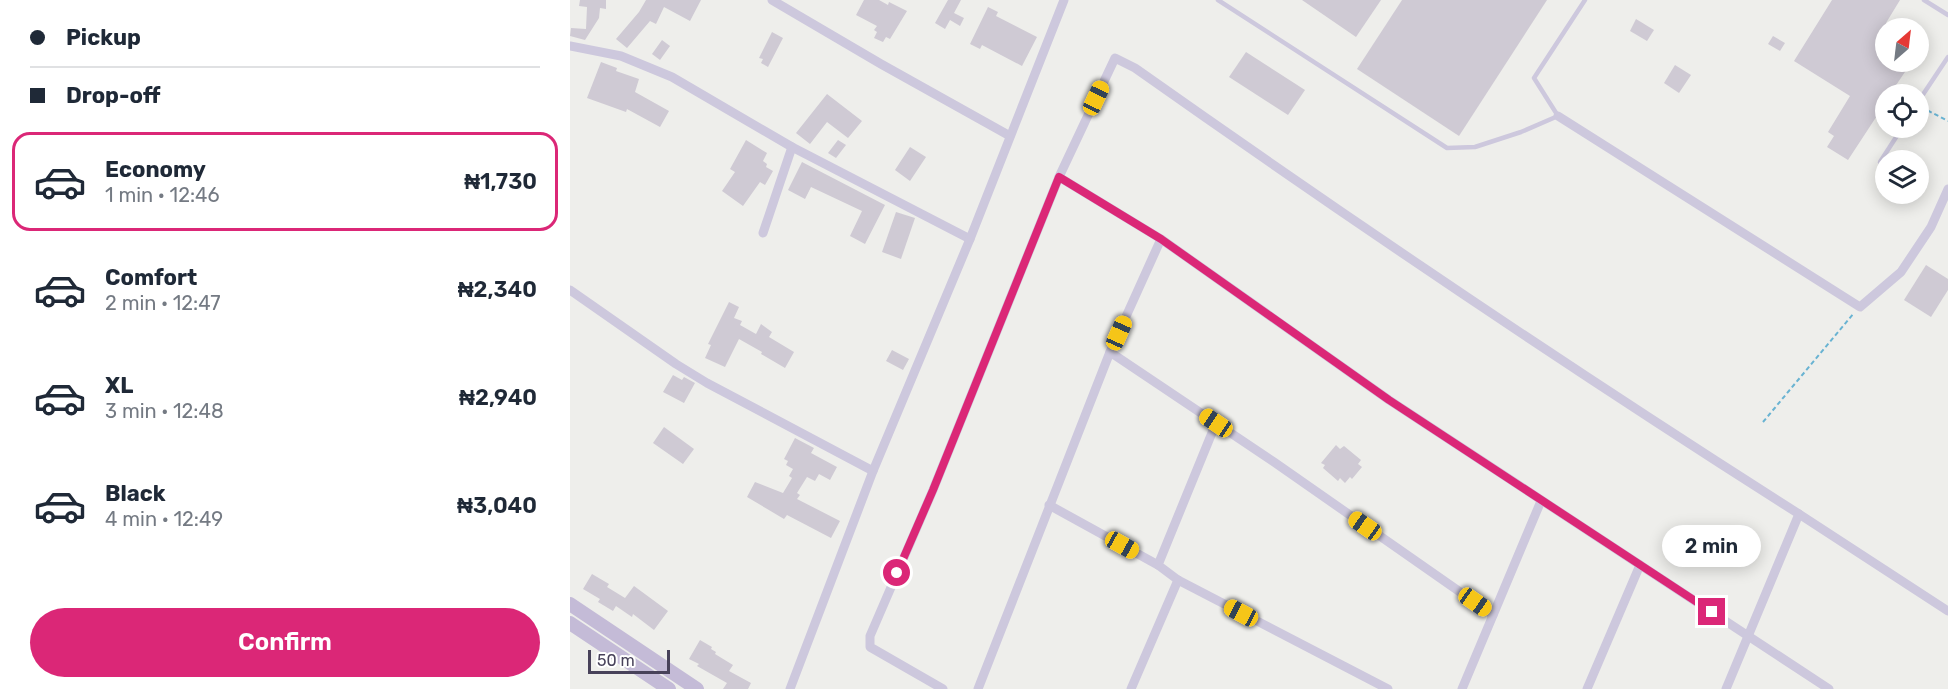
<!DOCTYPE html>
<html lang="en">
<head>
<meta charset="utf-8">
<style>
  body { margin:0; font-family:Rubik,sans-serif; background:#f6f6f7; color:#1f2937; height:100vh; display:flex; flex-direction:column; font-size:22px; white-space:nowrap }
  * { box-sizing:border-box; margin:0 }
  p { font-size:20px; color:#747a83 }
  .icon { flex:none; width:33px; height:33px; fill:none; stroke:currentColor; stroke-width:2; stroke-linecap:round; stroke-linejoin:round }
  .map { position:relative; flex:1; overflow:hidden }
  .sheet { display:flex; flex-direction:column; background:#fff; width:570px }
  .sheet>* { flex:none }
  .guide { display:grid; align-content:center; height:132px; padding:0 30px; background:#fff }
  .needle { width:39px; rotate:28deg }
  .tools { position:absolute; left:1305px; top:18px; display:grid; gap:12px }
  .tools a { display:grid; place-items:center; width:54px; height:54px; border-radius:50%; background:#fff; box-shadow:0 3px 15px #0003; font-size:30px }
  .scale { position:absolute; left:18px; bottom:15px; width:82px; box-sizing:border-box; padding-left:6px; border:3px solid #48425a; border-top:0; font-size:16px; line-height:21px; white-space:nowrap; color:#48425a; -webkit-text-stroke:4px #fff; paint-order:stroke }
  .end { position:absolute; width:27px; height:27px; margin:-14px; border:8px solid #db2777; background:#fff; box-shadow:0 0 0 3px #fff }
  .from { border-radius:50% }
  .bubble { position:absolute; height:42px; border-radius:21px; background:#fff; box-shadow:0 3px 15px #0003; font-size:20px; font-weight:600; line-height:42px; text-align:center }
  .car { position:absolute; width:18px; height:36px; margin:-18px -9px; border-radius:8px; box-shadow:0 0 4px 2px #0007; background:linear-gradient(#f5c518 24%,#345 0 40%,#f5c518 0 76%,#345 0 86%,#f5c518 0) }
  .guide b { display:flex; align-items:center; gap:21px; height:57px; font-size:22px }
  .guide b+b { border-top:2px solid #e0e1e3 }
  .guide i { width:15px; height:15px; background:#1f2937 }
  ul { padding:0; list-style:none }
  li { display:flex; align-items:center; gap:18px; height:99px; margin:0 12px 9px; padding:0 18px; border:3px solid transparent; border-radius:18px }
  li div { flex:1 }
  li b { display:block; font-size:22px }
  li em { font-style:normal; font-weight:600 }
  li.current { border-color:#db2777 }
  li>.icon { width:54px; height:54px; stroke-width:1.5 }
  .primary-button { display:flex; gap:12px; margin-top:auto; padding:12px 30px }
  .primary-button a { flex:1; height:69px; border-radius:36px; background:#db2777; color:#fff; font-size:24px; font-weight:600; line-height:69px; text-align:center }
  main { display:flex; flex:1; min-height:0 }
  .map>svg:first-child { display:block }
  .building { fill:#cfcad4 }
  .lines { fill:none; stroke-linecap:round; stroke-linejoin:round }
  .path { stroke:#69b3d2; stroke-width:2; stroke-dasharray:4.5 3; stroke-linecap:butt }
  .service { stroke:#cdc8dd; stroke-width:4.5 }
  .minor { stroke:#cdc8dd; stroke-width:9 }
  .secondary { stroke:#c4bbd7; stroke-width:14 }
  .route { stroke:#db2777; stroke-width:8 }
</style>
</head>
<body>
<main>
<section class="sheet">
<div class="guide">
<b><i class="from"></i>Pickup</b>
<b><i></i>Drop-off</b>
</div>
<ul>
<li class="current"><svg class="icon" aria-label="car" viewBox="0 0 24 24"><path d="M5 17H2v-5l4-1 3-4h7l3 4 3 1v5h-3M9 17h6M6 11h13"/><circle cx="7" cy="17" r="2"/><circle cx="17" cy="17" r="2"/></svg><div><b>Economy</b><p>1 min · 12:46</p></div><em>₦1,730</em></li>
<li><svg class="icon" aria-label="car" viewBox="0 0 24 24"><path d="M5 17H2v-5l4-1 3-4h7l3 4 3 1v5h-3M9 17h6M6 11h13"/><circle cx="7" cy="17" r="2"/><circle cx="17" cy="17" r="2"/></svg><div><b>Comfort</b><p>2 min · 12:47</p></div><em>₦2,340</em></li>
<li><svg class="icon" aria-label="car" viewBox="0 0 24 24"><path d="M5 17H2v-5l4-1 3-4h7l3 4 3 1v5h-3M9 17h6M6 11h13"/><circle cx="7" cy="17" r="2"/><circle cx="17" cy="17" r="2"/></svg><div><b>XL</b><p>3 min · 12:48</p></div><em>₦2,940</em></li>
<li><svg class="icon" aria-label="car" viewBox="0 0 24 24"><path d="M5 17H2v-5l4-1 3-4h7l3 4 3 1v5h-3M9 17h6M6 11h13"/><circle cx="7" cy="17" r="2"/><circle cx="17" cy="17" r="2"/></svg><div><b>Black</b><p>4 min · 12:49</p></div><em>₦3,040</em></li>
</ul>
<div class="primary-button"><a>Confirm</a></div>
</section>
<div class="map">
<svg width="1378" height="689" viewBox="0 0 1378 689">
  <rect width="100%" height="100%" fill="#eeeeeb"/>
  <!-- building -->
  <g class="building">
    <path d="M10 0H36V9L30 8 29 18 15 40 0 36 1 28 16 29 17 7 9 6Z"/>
    <path d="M76 0H131L120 21 94 7 86 24 80 21 57 48 46 39 69 12Z"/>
    <path d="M294 0H309L318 5 319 2 337 11 320 39 316 37 313 42 304 38 307 32 304 30 307 26 286 15Z"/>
    <path d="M378 0H391L384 13 394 18 390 26 380 20 375 29 365 23Z"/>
    <path d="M732 0H811L786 37Z"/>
    <path d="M832 0H977L889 136 787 69Z"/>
    <path d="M1262 0H1330L1316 23V62H1325L1337 69 1320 94H1316V102L1278 160 1257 147 1264 136 1258 132 1280 96 1224 61Z"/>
    <path d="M418 7 428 12 426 16 467 37 452 66 412 45 410 49 400 44Z"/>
    <path d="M1066 19 1084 30 1077 41 1060 31Z"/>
    <path d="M202 32 213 38 198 67 191 63 193 59 189 58Z"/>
    <path d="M1203 36 1215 43 1210 51 1198 44Z"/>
    <path d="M92 40 100 46 90 60 82 54Z"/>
    <path d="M676 52 735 90 718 115 659 77Z"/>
    <path d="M31 62 47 68 46 71 69 79 65 92 99 111 90 127 57 109 56 112 17 98Z"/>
    <path d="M1105 65 1121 75 1109 93 1094 83Z"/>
    <path d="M257 94 292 121 278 138 257 122 240 144 226 133Z"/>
    <path d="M176 140 197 153 193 161 197 164 196 167 203 171 195 185 190 182 173 206 152 191 165 172 160 169Z"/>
    <path d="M268 140 276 145 266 158 258 153Z"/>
    <path d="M340 147 356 157 340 181 325 170Z"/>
    <path d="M232 162 315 205 295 244 280 236 292 211 241 187 235 199 218 190Z"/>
    <path d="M326 212 345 218 331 259 312 252Z"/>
    <path d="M1356 265 1378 279V290L1361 317 1334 300Z"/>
    <path d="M159 302 169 307 164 318 172 321 170 325 186 334 191 324 202 332 199 337 224 352 215 368 191 354 192 352 169 339 155 367 135 358 141 345 138 344Z"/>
    <path d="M322 350 339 359 333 370 316 361Z"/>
    <path d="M103 375 112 380 114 377 125 383 114 403 93 392Z"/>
    <path d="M94 427 124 449 113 464 83 443Z"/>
    <path d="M225 438 244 448 241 453 267 467 260 480 249 474 245 481 237 477 227 493 230 495 227 499 270 521 261 538 217 515 214 519 177 497 185 482 213 493 222 478 219 476 223 469 216 465 218 461 214 459Z"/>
    <path d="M766 445 770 449 774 446 791 460 788 464 792 467 782 479 780 477 775 483 770 478 768 481 753 468 755 465 751 463Z"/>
    <path d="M22 574 39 584 37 587 55 598 64 586 98 611 84 630 63 614 62 617 46 606 43 611 28 602 30 599 13 589Z"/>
    <path d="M130 640 142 647 141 649 146 652 145 654 163 665 159 671 181 683 178 689H153L157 683 127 666 129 664 119 659Z"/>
  </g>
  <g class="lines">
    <!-- path -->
    <g class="path">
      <path d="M1351 107 1378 121"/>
      <path d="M1193 422 1284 313"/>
    </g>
    <!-- service -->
    <g class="service">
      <path d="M648 0 877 148 905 147 951 132 988 116 964 78 1015 0"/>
      <path d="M1354 0 1378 15"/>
      <path d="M1348 102 1378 57"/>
      <path d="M1310 162 1332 128"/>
    </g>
    <!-- minor -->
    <g class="minor">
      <path d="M202 0 311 64 440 136"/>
      <path d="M0 46 51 56 102 77 222 147 400 239"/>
      <path d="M988 116 1290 307 1331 272 1361 227 1378 189"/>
      <path d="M489 177 591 239"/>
      <path d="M193 233 222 147"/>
      <path d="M0 290 106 364 137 383 303 471"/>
      <path d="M540 352 704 462 923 615"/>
      <path d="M646 423 588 565 608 580 818 689"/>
      <path d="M479 505 588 565"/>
      <path d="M220 689 303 471 400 239 494 0"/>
      <path d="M373 689 300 647V636L363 490 489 177 545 58 565 68C783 222 1004 371 1229 514"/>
      <path d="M408 689 540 352 591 239 819 400 1259 689"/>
      <path d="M561 689 608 580"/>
      <path d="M892 689 971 501"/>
      <path d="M1017 689 1070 565"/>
      <path d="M1156 689 1229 514 1378 611"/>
    </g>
    <!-- secondary -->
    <g class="secondary">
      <path d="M0 604 127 689"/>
      <path d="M0 623 99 689"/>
    </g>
  </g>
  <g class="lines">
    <!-- route -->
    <path class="route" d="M327 573 363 490 489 177 591 239 819 400 1142 612"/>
  </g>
</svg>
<div class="tools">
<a><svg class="needle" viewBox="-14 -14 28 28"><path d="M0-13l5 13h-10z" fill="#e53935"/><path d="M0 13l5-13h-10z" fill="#747a83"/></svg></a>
<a><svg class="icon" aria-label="locate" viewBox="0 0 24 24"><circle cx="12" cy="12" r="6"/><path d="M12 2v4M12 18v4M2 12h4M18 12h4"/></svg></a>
<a><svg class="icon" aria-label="layers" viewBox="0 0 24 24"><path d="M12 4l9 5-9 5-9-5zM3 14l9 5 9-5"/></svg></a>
</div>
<div class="scale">50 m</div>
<i class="end from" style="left:327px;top:573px"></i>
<i class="end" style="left:1142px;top:612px"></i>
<div class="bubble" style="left:1092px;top:525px;width:99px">2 min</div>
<i class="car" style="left:526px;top:98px;rotate:25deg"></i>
<i class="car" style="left:549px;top:333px;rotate:24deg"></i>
<i class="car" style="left:646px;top:423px;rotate:304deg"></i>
<i class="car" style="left:795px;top:526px;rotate:305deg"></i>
<i class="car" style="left:552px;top:545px;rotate:119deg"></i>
<i class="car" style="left:905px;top:602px;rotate:125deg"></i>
<i class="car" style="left:671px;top:613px;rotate:298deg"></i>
</div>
</main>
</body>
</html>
